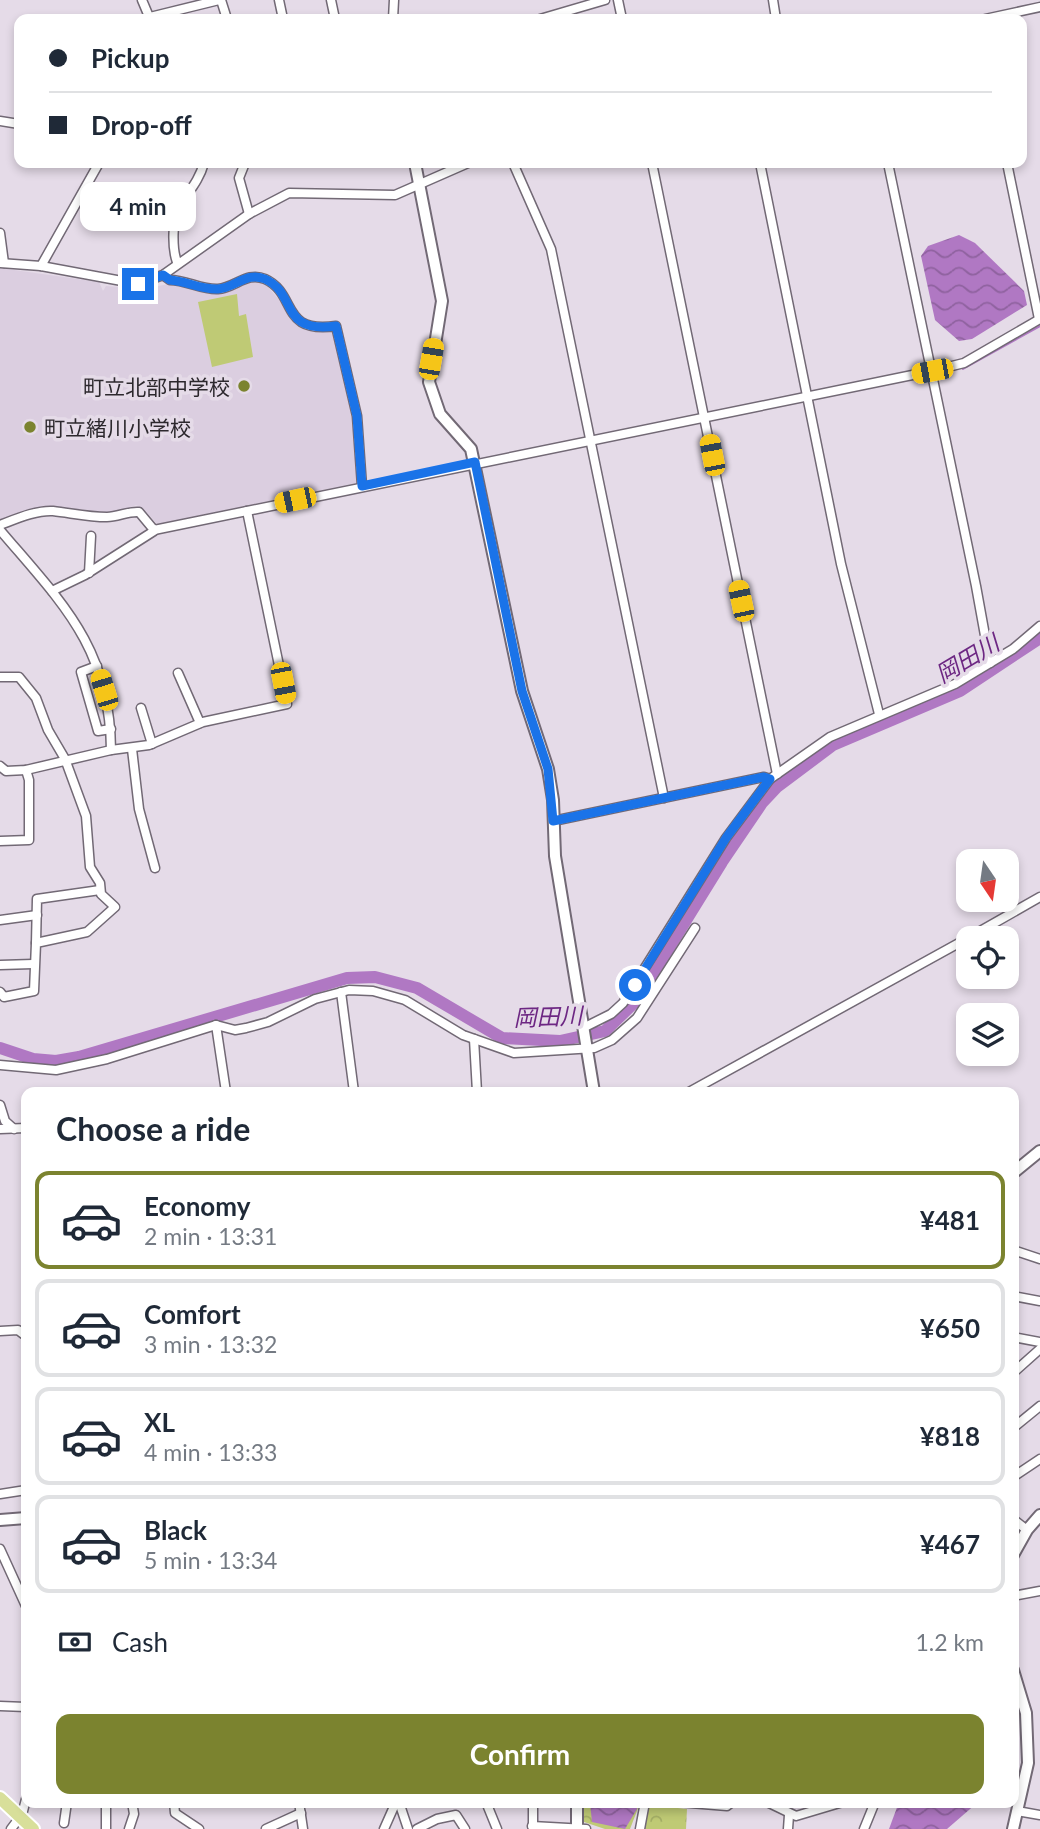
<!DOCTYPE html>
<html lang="en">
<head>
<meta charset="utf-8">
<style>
  body { margin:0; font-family:Lato,"Noto Sans JP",sans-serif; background:#f2f2f3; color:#1f2937; height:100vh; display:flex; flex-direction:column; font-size:26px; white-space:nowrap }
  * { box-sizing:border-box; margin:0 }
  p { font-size:23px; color:#747a83 }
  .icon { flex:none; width:38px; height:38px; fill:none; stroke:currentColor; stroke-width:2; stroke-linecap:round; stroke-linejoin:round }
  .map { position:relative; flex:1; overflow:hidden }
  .drawer { position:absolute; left:21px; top:1087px; width:998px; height:721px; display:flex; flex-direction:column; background:#fff; border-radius:14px; box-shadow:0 4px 10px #0003 }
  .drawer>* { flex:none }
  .hud { position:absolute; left:14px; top:14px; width:1013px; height:154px; border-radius:14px; box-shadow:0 4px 10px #0003; display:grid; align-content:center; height:154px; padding:0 35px; background:#fff }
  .needle { width:46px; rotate:167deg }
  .fabs { position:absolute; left:956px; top:849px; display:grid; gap:14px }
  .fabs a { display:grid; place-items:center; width:63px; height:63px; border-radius:14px; background:#fff; box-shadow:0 4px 10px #0003; font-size:35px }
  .end { position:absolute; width:32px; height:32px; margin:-16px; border:9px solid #1a73e8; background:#fff; box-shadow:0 0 0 4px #fff }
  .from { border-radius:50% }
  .bubble { position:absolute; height:49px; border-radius:14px; background:#fff; box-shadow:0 4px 10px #0003; font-size:23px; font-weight:700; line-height:49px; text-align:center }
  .car { position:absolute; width:21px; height:42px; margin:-21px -10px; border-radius:9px; box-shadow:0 0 5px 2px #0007; background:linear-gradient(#f5c518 24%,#345 0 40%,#f5c518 0 76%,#345 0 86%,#f5c518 0) }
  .hud b { display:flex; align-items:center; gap:24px; height:66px; font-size:26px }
  .hud b+b { border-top:2px solid #e0e1e3 }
  .hud i { width:18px; height:18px; background:#1f2937 }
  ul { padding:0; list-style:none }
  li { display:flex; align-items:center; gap:21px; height:98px; margin:0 14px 10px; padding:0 21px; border:4px solid #e0e1e3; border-radius:14px }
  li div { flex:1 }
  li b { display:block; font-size:26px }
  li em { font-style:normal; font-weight:700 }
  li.selected { border-color:#7b832f }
  li>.icon { width:63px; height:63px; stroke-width:1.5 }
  h2 { padding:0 35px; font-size:32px; line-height:84px }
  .pay { display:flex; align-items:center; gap:18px; height:77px; padding:0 35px; font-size:26px }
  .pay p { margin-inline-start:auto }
  .action { display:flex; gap:14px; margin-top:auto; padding:14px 35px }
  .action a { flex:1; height:80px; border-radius:14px; background:#7b832f; color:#fff; font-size:28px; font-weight:700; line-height:80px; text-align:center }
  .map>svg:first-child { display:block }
  .built { fill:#dbcee0 }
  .park { fill:url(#park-crowns) }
  .pitch { fill:#bfca75 }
  .water { fill:url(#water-waves) }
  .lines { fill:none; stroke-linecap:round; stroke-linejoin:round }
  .stream { stroke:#b078c3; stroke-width:2 }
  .river { stroke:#b078c3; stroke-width:12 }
  .street-casing { stroke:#726975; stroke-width:11 }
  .secondary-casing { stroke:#726975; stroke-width:14 }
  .primary-casing { stroke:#fff; stroke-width:16 }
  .street { stroke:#fff; stroke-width:8 }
  .secondary { stroke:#fff; stroke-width:10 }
  .primary { stroke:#d8df9a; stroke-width:12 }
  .route { stroke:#1a73e8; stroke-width:9 }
  .poi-dot { fill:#7b832f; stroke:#e5dbe8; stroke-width:2.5 }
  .labels { text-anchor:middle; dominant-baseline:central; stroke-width:7; stroke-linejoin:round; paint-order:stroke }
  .poi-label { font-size:21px; fill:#2c282d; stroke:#e5dbe8; text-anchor:end }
  .water-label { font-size:23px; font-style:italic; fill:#6d2783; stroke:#e5dbe8 }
</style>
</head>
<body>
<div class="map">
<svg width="1040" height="1829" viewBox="0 0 1040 1829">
  <defs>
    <pattern id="park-crowns" width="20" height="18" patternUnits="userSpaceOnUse" patternTransform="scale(1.75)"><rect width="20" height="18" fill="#bfca75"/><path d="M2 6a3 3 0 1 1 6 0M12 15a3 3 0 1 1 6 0" fill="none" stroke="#a4ae66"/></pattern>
    <pattern id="water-waves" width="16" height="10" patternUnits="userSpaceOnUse" patternTransform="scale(1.75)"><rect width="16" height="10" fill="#b078c3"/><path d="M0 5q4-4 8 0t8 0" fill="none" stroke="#8f629f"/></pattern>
  </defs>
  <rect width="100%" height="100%" fill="#e5dbe8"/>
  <!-- built -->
  <path class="built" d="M0 268 99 282 103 291 106 286 143 289 174 283 219 292 253 280 267 286 304 328 317 332 333 331 354 418 357 483 157 524 143 508 136 505 112 515 39 509 0 520Z"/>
  <!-- park -->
  <g class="park">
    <path d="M584 1803H640L630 1829H605L584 1822Z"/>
    <path d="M650 1805 687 1809 686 1829H642Z"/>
  </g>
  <!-- pitch -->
  <path class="pitch" d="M237 294 239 316 246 314 253 357 212 367 198 302Z"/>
  <!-- water -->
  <g class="water">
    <path d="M959 235 975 243 1024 291 1027 305 972 339 959 341 935 320 921 256 928 246Z"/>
    <path d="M899 1802H977V1803L947 1829H889Z"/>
    <path d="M590 1803H637V1809L625 1829 592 1822Z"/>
  </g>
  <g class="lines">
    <!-- stream -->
    <path class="stream" d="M963 369 1040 326"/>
    <!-- river -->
    <path class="river" d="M0 1048 33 1059 56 1061 79 1057 347 978 375 977 417 988 502 1038 560 1041 605 1031 636 1001 722 862 762 803 777 787 833 745 960 691 1040 638"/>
    <!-- street casing -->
    <g class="street-casing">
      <g id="street">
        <path d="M142 0 150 19"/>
        <path d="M221 0 227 19"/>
        <path d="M279 0 283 19"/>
        <path d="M331 0 335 19"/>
        <path d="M618 0 622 19"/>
        <path d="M773 0 776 19"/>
        <path d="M150 17 219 0"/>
        <path d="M393 19 394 0"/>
        <path d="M540 19 605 0"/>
        <path d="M985 19 1040 7"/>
        <path d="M0 121 19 124"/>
        <path d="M245 163 239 178 249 214"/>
        <path d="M513 163 551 249 664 798"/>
        <path d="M652 163 777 774"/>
        <path d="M760 163 841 564 879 714"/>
        <path d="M888 163 976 586 990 663"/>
        <path d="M1007 163 1039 319"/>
        <path d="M0 233 4 263"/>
        <path d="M177 262C172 249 172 219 179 207 189 191 199 181 204 163"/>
        <path d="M0 263 41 266 138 284 163 275 249 214 289 193 395 195 468 163"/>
        <path d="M41 266 99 163"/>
        <path d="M163 275 170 280C186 280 202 290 218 289 235 288 247 271 265 279 298 294 279 334 336 326L357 416 362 486"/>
        <path d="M0 525C16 519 36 510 53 511 71 513 88 517 107 517 118 517 128 511 139 512L154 530 932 371 964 363 1040 319"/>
        <path d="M0 530C62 603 110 647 111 750"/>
        <path d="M89 573 91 536"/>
        <path d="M52 591 85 575 154 531"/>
        <path d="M97 666 81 672 98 731 111 729"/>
        <path d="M178 673 200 723"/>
        <path d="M0 677H19L36 698 48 730 65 759 86 816 90 867 100 883 101 894 115 907 87 932 36 943 34 991 4 997 0 992"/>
        <path d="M141 708 152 744"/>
        <path d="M132 749 139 809 155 868"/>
        <path d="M0 766 6 771 26 770 111 750 149 745 203 722 287 704 247 511"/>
        <path d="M553 821 764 777 770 779"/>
        <path d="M0 841 29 840V780L26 770"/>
        <path d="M0 920 37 915"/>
        <path d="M968 938 1040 897"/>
        <path d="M36 943 37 899 100 890"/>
        <path d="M0 965 33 964"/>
        <path d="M341 992 354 1092"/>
        <path d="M216 1025 226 1092"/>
        <path d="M585 1027 611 1014 623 1003 726 838 770 779 830 737 955 684 1013 649 1040 626"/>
        <path d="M474 1039 477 1092"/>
        <path d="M0 1065 56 1070 107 1059 216 1025 235 1030 246 1028 268 1022 315 999 349 990 373 991 405 1000 463 1035 514 1053 594 1048 612 1040 637 1018 695 928"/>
        <path d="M689 1092 968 938"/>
        <path d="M0 1105 5 1121 14 1129"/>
        <path d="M0 1129 26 1128"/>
        <path d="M1013 1250 1040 1259"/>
        <path d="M1013 1296 1040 1301"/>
        <path d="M0 1331 18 1330 26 1336"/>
        <path d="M1013 1337 1040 1342"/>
        <path d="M1013 1373 1040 1349"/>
        <path d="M1013 1428 1040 1406"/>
        <path d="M1013 1477 1040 1459"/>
        <path d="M0 1494 26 1490"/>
        <path d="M1013 1519 1027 1530"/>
        <path d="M0 1549 26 1606"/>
        <path d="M1013 1596 1040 1591"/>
        <path d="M0 1706 26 1707"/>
        <path d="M174 1802 175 1813 199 1829"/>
        <path d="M299 1802 303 1829"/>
        <path d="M399 1802 408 1829"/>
        <path d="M486 1802 497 1829"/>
        <path d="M678 1802 727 1806 732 1802"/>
        <path d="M767 1802 796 1816 843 1802"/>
        <path d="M1017 1811 1040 1815"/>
        <path d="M21 1819 26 1799"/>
        <path d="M64 1823 67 1802"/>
        <path d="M532 1826 586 1829"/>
        <path d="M11 1829 20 1817"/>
        <path d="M106 1829V1802"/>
        <path d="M129 1829 134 1814 132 1802"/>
        <path d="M266 1829 301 1813"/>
        <path d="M384 1829 396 1802"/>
        <path d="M417 1829 437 1819 456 1815 465 1829"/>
        <path d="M533 1829V1802"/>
        <path d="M640 1829 645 1802"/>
        <path d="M788 1829 789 1815"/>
        <path d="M864 1829 875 1802"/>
      </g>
    </g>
    <!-- secondary casing -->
    <g class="secondary-casing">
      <g id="secondary">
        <path d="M415 163 442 301 429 382 440 414 471 449 522 691 548 769 553 800 555 856 594 1092"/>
        <path d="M1013 1173 1040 1151"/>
        <path d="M0 1520 26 1518"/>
        <path d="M1013 1555 1027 1530 1040 1515"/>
        <path d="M1013 1670 1026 1713 1028 1763 1013 1829"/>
        <path d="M577 1829V1802"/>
      </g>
    </g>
    <!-- primary casing -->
    <g class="primary-casing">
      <path id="primary" d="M0 1798 33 1829"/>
    </g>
    <!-- street -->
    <use href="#street" class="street"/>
    <!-- secondary -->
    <use href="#secondary" class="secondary"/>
    <!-- primary -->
    <use href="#primary" class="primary"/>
  </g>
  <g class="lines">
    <!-- route -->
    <path class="route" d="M138 284 163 275 170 280C186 281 202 290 218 289 235 288 247 271 265 279 298 294 279 334 336 326L357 416 362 486 475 462 522 691 548 769 553 821 764 777 770 779 726 838 635 985"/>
  </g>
  <!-- markers -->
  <g class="poi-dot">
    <circle cx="244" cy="386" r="7"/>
    <circle cx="30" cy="427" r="7"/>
  </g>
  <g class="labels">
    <!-- poi labels -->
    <g class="poi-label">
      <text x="230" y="386">町立北部中学校</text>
      <text x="44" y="427" text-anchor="start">町立緒川小学校</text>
    </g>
    <!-- water labels -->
    <g class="water-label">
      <text transform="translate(967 658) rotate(-31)">岡田川</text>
      <text transform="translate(548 1016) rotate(-2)">岡田川</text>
    </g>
  </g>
</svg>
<div class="fabs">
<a><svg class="needle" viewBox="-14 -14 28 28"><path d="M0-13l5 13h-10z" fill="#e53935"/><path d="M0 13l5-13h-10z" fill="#747a83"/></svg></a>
<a><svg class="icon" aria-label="locate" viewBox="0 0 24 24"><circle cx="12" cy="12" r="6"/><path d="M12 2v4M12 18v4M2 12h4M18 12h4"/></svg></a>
<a><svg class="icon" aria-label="layers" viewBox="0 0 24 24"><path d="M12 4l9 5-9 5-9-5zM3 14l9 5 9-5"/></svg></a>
</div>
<i class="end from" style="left:635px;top:985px"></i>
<i class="end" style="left:138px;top:284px"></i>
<div class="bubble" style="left:80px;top:182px;width:116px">4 min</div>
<i class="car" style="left:431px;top:359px;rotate:10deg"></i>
<i class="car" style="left:932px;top:371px;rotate:259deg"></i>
<i class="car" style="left:712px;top:455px;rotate:349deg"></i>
<i class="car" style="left:295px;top:500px;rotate:258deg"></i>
<i class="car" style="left:741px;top:601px;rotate:348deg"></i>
<i class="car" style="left:283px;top:683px;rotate:169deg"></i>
<i class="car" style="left:104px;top:690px;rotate:343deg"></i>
<div class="hud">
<b><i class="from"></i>Pickup</b>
<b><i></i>Drop-off</b>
</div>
<section class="drawer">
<h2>Choose a ride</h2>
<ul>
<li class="selected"><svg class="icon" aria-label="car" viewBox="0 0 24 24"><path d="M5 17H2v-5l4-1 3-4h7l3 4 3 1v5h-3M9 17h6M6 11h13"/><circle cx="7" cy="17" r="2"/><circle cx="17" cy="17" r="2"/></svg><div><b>Economy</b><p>2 min · 13:31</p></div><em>¥481</em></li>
<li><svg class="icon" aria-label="car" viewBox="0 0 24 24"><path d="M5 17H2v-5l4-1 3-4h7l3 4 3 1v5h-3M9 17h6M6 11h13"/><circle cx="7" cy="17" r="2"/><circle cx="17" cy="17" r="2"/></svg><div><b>Comfort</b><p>3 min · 13:32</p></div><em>¥650</em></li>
<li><svg class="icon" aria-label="car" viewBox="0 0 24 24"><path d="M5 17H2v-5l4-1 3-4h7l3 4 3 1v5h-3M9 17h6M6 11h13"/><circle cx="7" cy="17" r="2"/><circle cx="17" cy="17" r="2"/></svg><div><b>XL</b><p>4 min · 13:33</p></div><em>¥818</em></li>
<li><svg class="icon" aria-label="car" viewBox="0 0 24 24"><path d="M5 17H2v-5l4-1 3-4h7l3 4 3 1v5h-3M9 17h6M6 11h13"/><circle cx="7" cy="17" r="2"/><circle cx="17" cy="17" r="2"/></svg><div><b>Black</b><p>5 min · 13:34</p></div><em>¥467</em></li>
</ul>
<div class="pay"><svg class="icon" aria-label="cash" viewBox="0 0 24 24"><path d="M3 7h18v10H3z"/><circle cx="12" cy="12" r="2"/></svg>Cash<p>1.2 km</p></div>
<div class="action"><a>Confirm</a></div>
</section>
</div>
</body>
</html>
